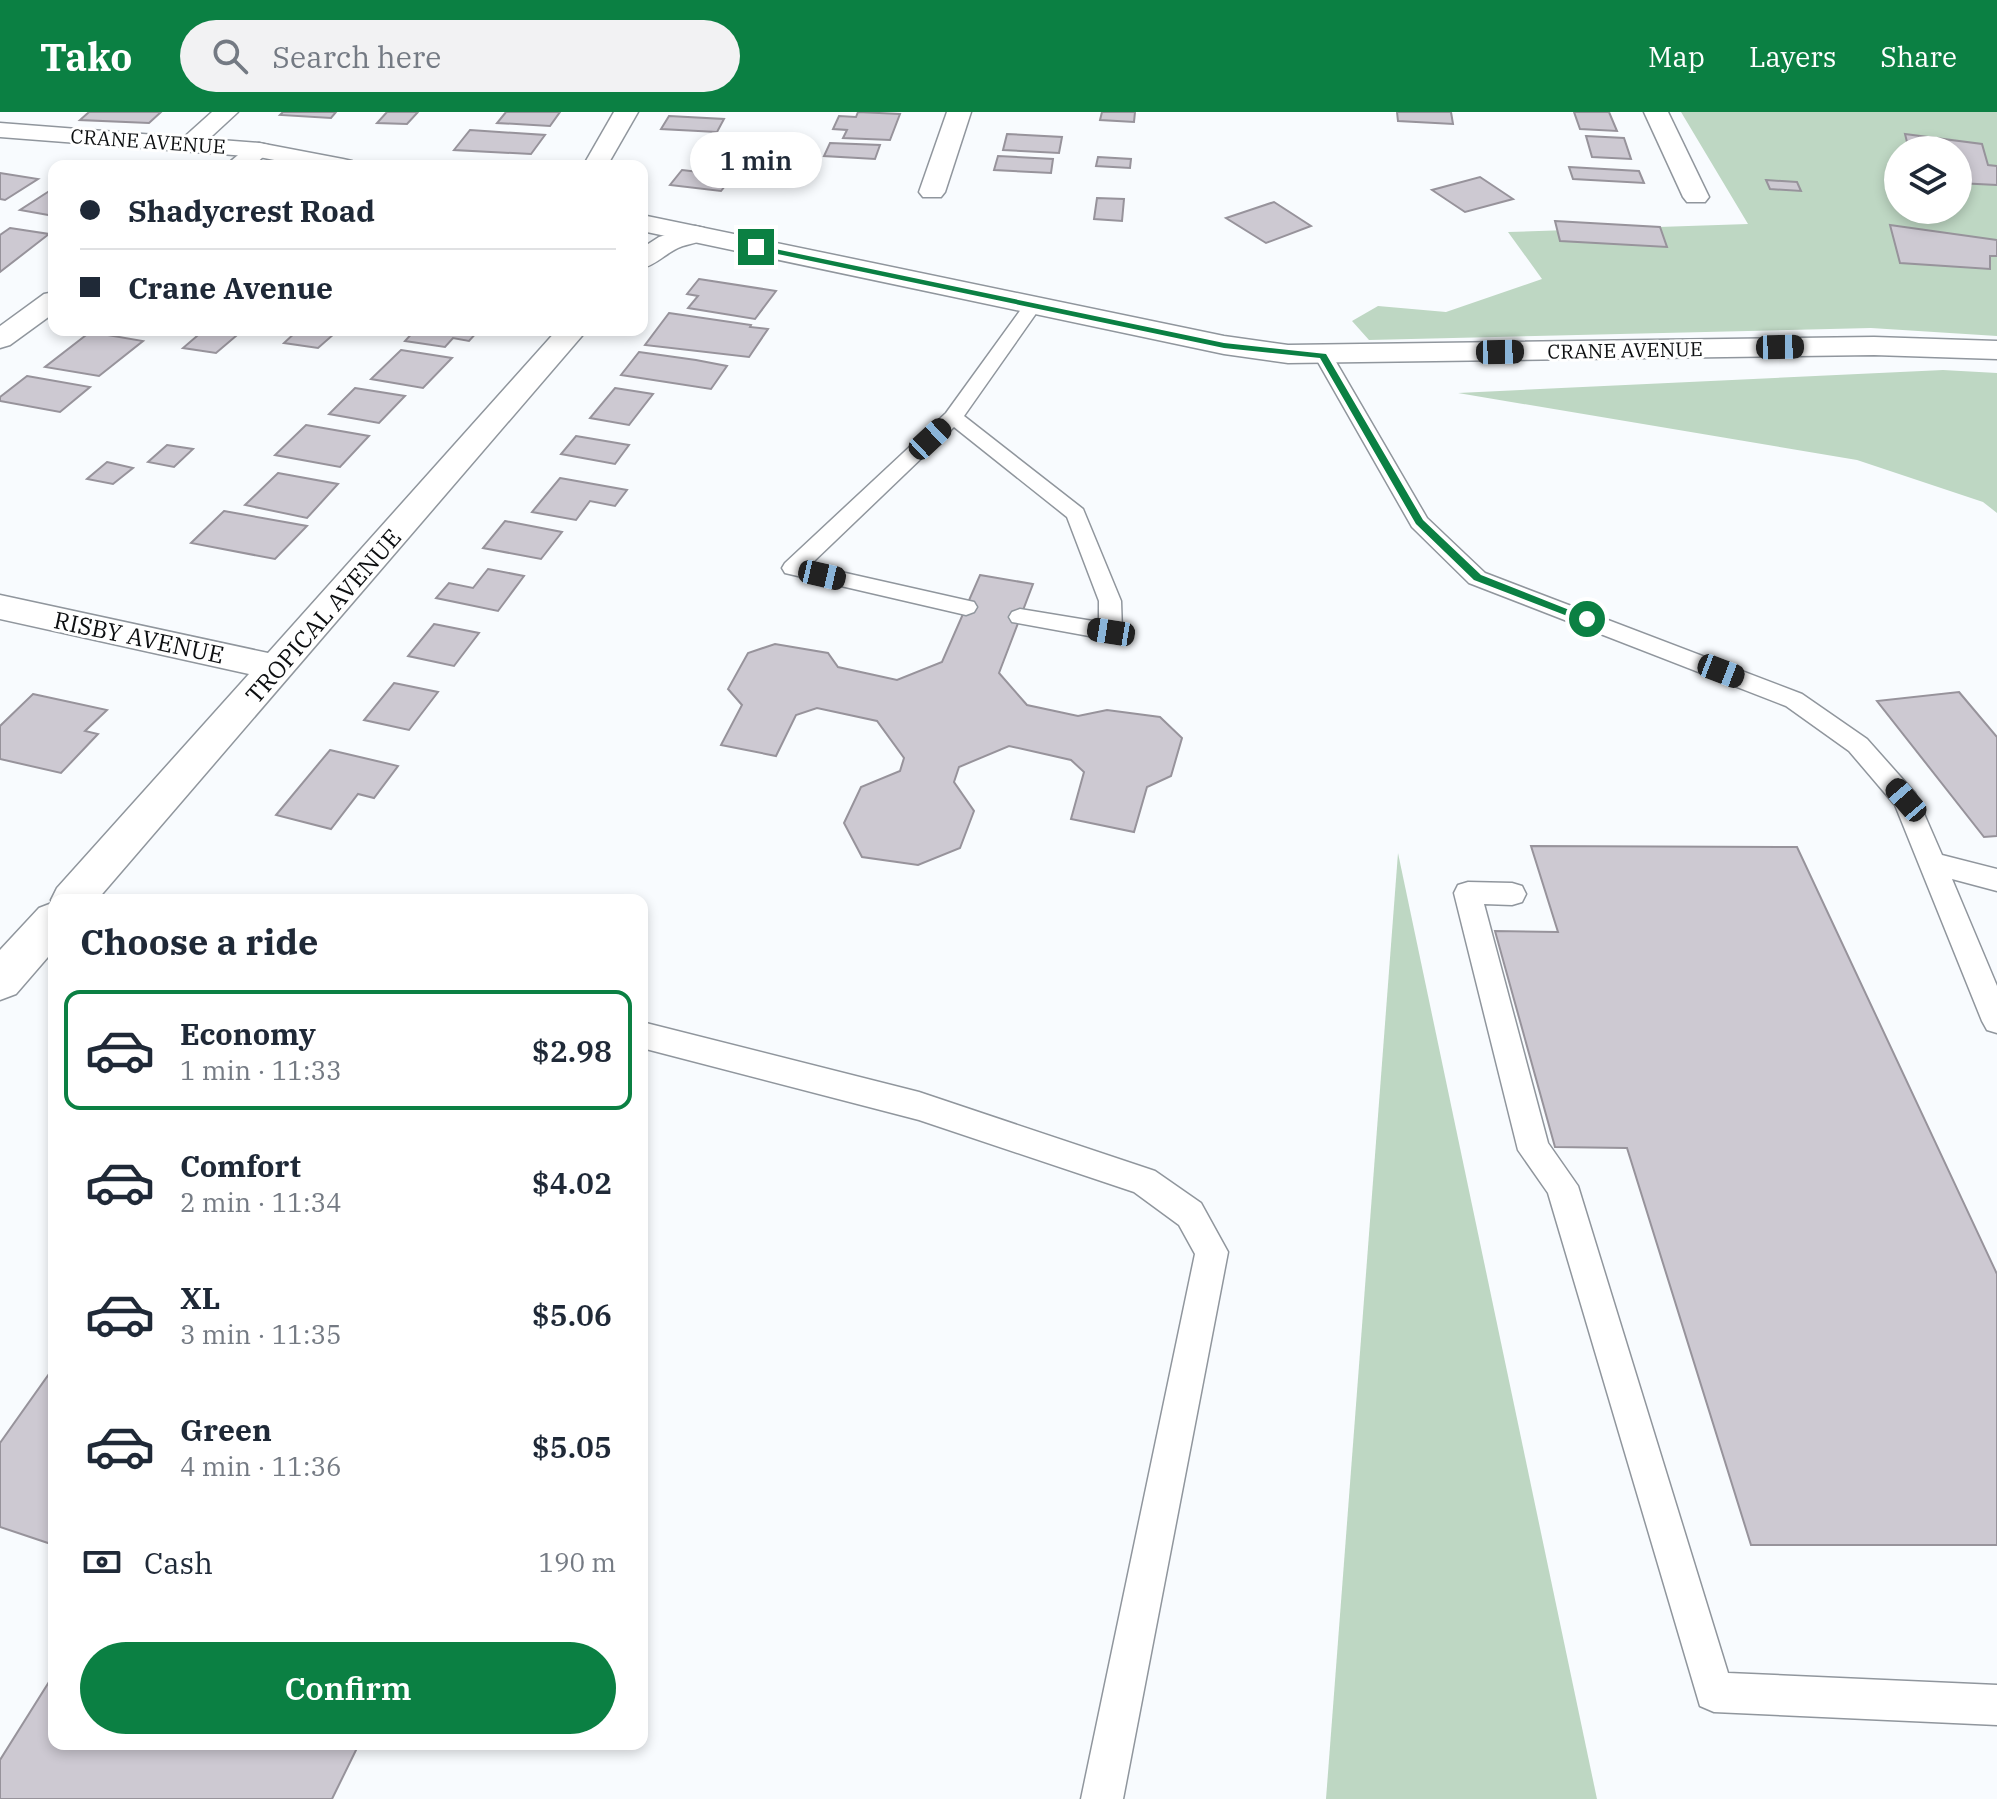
<!DOCTYPE html>
<html lang="en">
<head>
<meta charset="utf-8">
<style>
  body { margin:0; font-family:"IBM Plex Serif",serif; background:#f2f2f3; color:#1f2937; height:100vh; display:flex; flex-direction:column; font-size:30px; white-space:nowrap }
  * { box-sizing:border-box; margin:0 }
  p { font-size:26px; color:#747a83 }
  .icon { flex:none; width:44px; height:44px; fill:none; stroke:currentColor; stroke-width:2; stroke-linecap:round; stroke-linejoin:round }
  .map { position:relative; flex:1; overflow:hidden }
  .panel { position:absolute; left:48px; top:782px; width:600px; height:856px; display:flex; flex-direction:column; background:#fff; border-radius:16px; box-shadow:0 4px 12px #0003 }
  .panel>* { flex:none }
  .guide { position:absolute; left:48px; top:48px; width:600px; height:176px; border-radius:16px; box-shadow:0 4px 12px #0003; display:grid; align-content:center; height:176px; padding:0 32px; background:#fff }
  .tools { position:absolute; left:1884px; top:24px; display:grid; gap:16px }
  .tools a { display:grid; place-items:center; width:88px; height:88px; border-radius:50%; background:#fff; box-shadow:0 4px 12px #0003; font-size:40px }
  .end { position:absolute; width:36px; height:36px; margin:-18px; border:10px solid #0b8043; background:#fff; box-shadow:0 0 0 4px #fff }
  .from { border-radius:50% }
  .bubble { position:absolute; height:56px; border-radius:28px; background:#fff; box-shadow:0 4px 12px #0003; font-size:26px; font-weight:600; line-height:56px; text-align:center }
  .car { position:absolute; width:24px; height:48px; margin:-24px -12px; border-radius:10px; box-shadow:0 0 6px 2px #0007; background:linear-gradient(#222 24%,#8ab4d8 0 40%,#222 0 76%,#8ab4d8 0 86%,#222 0) }
  .guide b { display:flex; align-items:center; gap:28px; height:76px; font-size:30px }
  .guide b+b { border-top:2px solid #e0e1e3 }
  .guide i { width:20px; height:20px; background:#1f2937 }
  ul { padding:0; list-style:none }
  li { display:flex; align-items:center; gap:24px; height:120px; margin:0 16px 12px; padding:0 16px; border:4px solid transparent; border-radius:16px }
  li div { flex:1 }
  li b { display:block; font-size:30px }
  li em { font-style:normal; font-weight:600 }
  li.active { border-color:#0b8043 }
  li>.icon { width:72px; height:72px; stroke-width:1.5 }
  h2 { padding:0 32px; font-size:36px; line-height:96px }
  .pay { display:flex; align-items:center; gap:20px; height:88px; padding:0 32px; font-size:30px }
  .pay p { margin-inline-start:auto }
  .action { display:flex; gap:16px; margin-top:auto; padding:16px 32px }
  .action a { flex:1; height:92px; border-radius:48px; background:#0b8043; color:#fff; font-size:32px; font-weight:600; line-height:92px; text-align:center }
  header { display:flex; align-items:center; gap:48px; box-sizing:border-box; height:112px; padding:0 40px; background:#0b8043; color:#fff }
  header strong { font-size:38px }
  nav { display:flex; gap:44px; margin-inline-start:auto; font-size:28px }
  .search { width:560px; height:72px; background:#f2f2f3; display:flex; align-items:center; gap:20px; box-sizing:border-box; padding:0 28px; border-radius:44px; color:#747a83; font-size:30px }
  .map>svg:first-child { display:block }
  .green { fill:#bed7c3; fill-rule:evenodd }
  .building { fill:#cdc9d2; stroke:#97939b; stroke-width:2 }
  .lines { fill:none; stroke-linecap:round; stroke-linejoin:round }
  .service-casing { stroke:#90969d; stroke-width:3 }
  .minor-casing { stroke:#90969d; stroke-width:3 }
  .tertiary-casing { stroke:#90969d; stroke-width:3 }
  .service { fill:#fff; fill-rule:evenodd }
  .minor { fill:#fff; fill-rule:evenodd }
  .tertiary { fill:#fff; fill-rule:evenodd }
  .route { fill:#0b8043 }
  .labels { text-anchor:middle; dominant-baseline:central; stroke-width:6; stroke-linejoin:round; paint-order:stroke }
  .far-street-label { font-size:20px; fill:#0d0f11; stroke:#fff }
  .street-label { font-size:24px; fill:#0d0f11; stroke:#fff }
</style>
</head>
<body>
<header>
<strong>Tako</strong>
<div class="search"><svg class="icon" aria-label="search" viewBox="0 0 24 24"><circle cx="10" cy="10" r="6"/><path d="M15 15l6 6"/></svg>Search here</div>
<nav><a>Map</a><a>Layers</a><a>Share</a></nav>
</header>
<div class="map">
<svg width="1997" height="1687" viewBox="0 0 1997 1687">
  <rect width="100%" height="100%" fill="#f8fbfe"/>
  <!-- green -->
  <g class="green">
    <path d="M1681 0H1997V224L1871 216 1369 228 1352 209 1378 194 1446 200 1542 167 1508 120 1748 112ZM1898 38H1958V98H1898Z"/>
    <path d="M1943 258 1997 261V401L1983 390 1857 348 1458 281Z"/>
    <path d="M1398 741 1597 1687H1326Z"/>
  </g>
  <!-- building -->
  <g class="building">
    <path d="M89 0H161L149 11 80 8Z"/>
    <path d="M283 0H336L331 6 280 3Z"/>
    <path d="M387 0H418L407 12 377 11Z"/>
    <path d="M506 0H560L550 14 497 11Z"/>
    <path d="M858 0 900 2 890 28 843 26 847 18 833 17 839 4 856 5Z"/>
    <path d="M1102 0H1135L1134 10 1100 8Z"/>
    <path d="M1397 0H1451L1453 12 1398 9Z"/>
    <path d="M1574 0H1609L1617 19 1580 17Z"/>
    <path d="M669 4 724 7 717 20 661 17Z"/>
    <path d="M470 18 545 23 531 42 454 38Z"/>
    <path d="M1007 22 1062 25 1059 41 1003 38Z"/>
    <path d="M1905 22 1982 32 1988 53 1997 54V73L1958 71V38H1909Z"/>
    <path d="M1586 24 1624 26 1631 47 1592 45Z"/>
    <path d="M830 31 880 33 875 47 824 44Z"/>
    <path d="M998 44 1053 47 1051 61 994 58Z"/>
    <path d="M1098 45 1131 47 1130 56 1096 54Z"/>
    <path d="M1569 55 1639 59 1644 71 1573 67Z"/>
    <path d="M682 58 733 64 721 79 670 73Z"/>
    <path d="M0 61 38 67 5 88 0 87Z"/>
    <path d="M1480 65 1513 87 1465 100 1432 78Z"/>
    <path d="M1766 68 1797 70 1801 79 1770 77Z"/>
    <path d="M54 76V104L20 98Z"/>
    <path d="M1097 86 1124 87 1122 109 1094 107Z"/>
    <path d="M1274 90 1311 114 1266 131 1226 106Z"/>
    <path d="M1555 109 1660 115 1667 135 1560 129Z"/>
    <path d="M1890 113 1997 128V144H1990V157L1900 151Z"/>
    <path d="M10 116 49 122 0 160V123Z"/>
    <path d="M699 167 776 179 755 207 688 196 698 184 687 182Z"/>
    <path d="M669 201 751 213 750 215 768 217 749 245 645 233Z"/>
    <path d="M204 218H243L216 241 183 236Z"/>
    <path d="M298 218H310L334 222 318 236 284 231Z"/>
    <path d="M415 218H479L469 229 453 226 445 235 405 229Z"/>
    <path d="M90 220 143 229 99 264 45 255Z"/>
    <path d="M401 238 452 246 423 276 371 267Z"/>
    <path d="M639 240 696 248 727 254 711 277 621 263Z"/>
    <path d="M27 264 90 275 60 300 0 289V285Z"/>
    <path d="M355 276 405 284 379 311 329 302Z"/>
    <path d="M615 276 653 282 629 313 590 306Z"/>
    <path d="M306 313 369 324 340 355 275 343Z"/>
    <path d="M576 324 629 333 615 352 561 342Z"/>
    <path d="M167 333 193 337 174 355 148 350Z"/>
    <path d="M107 350 133 356 113 372 87 367Z"/>
    <path d="M278 361 338 372 307 406 245 393Z"/>
    <path d="M560 366 627 378 615 394 590 389 576 408 532 400Z"/>
    <path d="M224 399 307 414 275 447 191 431Z"/>
    <path d="M505 409 562 420 541 447 483 436Z"/>
    <path d="M488 457 524 464 498 499 436 486 449 471 473 476Z"/>
    <path d="M980 463 1033 472 999 561 1027 593 1078 604 1107 598 1160 605 1182 626 1171 664 1147 675 1134 720 1071 707 1084 660 1071 648 1009 634 959 655 954 670 974 699 960 736 918 753 862 745 844 711 861 675 900 659 904 646 877 609 817 596 796 603 776 644 721 633 742 593 728 577 748 541 775 532 828 541 838 555 897 568 942 550Z"/>
    <path d="M434 512 479 521 454 554 408 544Z"/>
    <path d="M394 571 438 580 409 618 364 608Z"/>
    <path d="M1959 580 1997 625V724L1984 725 1877 589Z"/>
    <path d="M33 582 107 598 85 619 98 622 61 661 0 647V614Z"/>
    <path d="M330 638 398 654 374 686 358 682 331 717 276 703Z"/>
    <path d="M1531 734 1797 735 1997 1162V1433H1751L1627 1036 1555 1035 1495 819 1558 820Z"/>
    <path d="M54 1255V1433L0 1415V1331Z"/>
    <path d="M54 1562V1632H359L332 1687H0V1648Z"/>
  </g>
  <g class="lines">
    <!-- service casing -->
    <g class="service-casing">
      <g id="service">
        <path d="M1033 188 1042 193 964 304 1083 397 1121 489 1122 520 1119 525 1111 528 1012 510 1009 505 1012 500 1020 497 1099 510V489L1067 405 954 315 810 453 974 490 977 495 974 500 966 503 785 461 782 456 785 451 946 301 1027 189Z"/>
        <path d="M1323 237 1332 243 1427 406 1485 461 1802 582 1867 627 1915 681 1942 743 1997 757V779L1952 767 1997 874V921L1987 918 1982 909 1895 693 1849 639 1786 594 1469 471 1412 415 1314 243Z"/>
        <path d="M1468 770 1512 771 1522 774 1526 782 1522 790 1512 793 1484 792 1548 1031 1578 1074 1728 1561 1997 1573V1613L1714 1600 1700 1594 1548 1081 1518 1038 1454 781 1458 773Z"/>
        <path d="M642 910 919 980 1155 1059 1201 1091 1228 1140 1123 1687H1081L1195 1142 1179 1113 1134 1080 919 1008 642 936Z"/>
      </g>
    </g>
    <!-- minor casing -->
    <g class="minor-casing">
      <g id="minor">
        <path d="M212 0H238L199 36H183L179 31 183 26Z"/>
        <path d="M614 0H638L607 54H583Z"/>
        <path d="M947 0H971L945 80 941 85H923L919 80Z"/>
        <path d="M1644 0H1668L1709 85 1705 90H1687L1683 85Z"/>
        <path d="M259 31 268 33 271 38 253 54H225L250 33Z"/>
        <path d="M695 114 704 116 708 122C701 132 689 131 678 136 665 142 656 153 642 156V136L659 125Z"/>
        <path d="M54 180V201L10 233 0 236V214L44 182Z"/>
        <path d="M557 218H587L97 788H54V838L16 882 0 888V838L39 796 52 791 51 788 57 776 249 562 0 507V483L268 541Z"/>
      </g>
    </g>
    <!-- tertiary casing -->
    <g class="tertiary-casing">
      <g id="tertiary">
        <path d="M0 11 259 31 343 47 352 49 355 54H305L259 45 0 25Z"/>
        <path d="M642 103 1224 224 1288 233 1874 225 1997 229V247L1874 243 1288 251 1224 242 642 119Z"/>
      </g>
    </g>
    <!-- service -->
    <use href="#service" class="service"/>
    <!-- minor -->
    <use href="#minor" class="minor"/>
    <!-- tertiary -->
    <use href="#tertiary" class="tertiary"/>
  </g>
  <!-- route -->
  <path class="route" d="M756 133 1224 231 1326 242 1423 408 1481 463 1592 507 1583 510 1474 468 1416 412 1320 246 1224 236 754 137Z"/>
  <g class="labels">
    <!-- far-street labels -->
    <g class="far-street-label">
      <text transform="translate(148 29) rotate(4)">CRANE AVENUE</text>
      <text transform="translate(1625 238) rotate(-1)">CRANE AVENUE</text>
    </g>
    <!-- street labels -->
    <g class="street-label">
      <text transform="translate(323 504) rotate(-49)">TROPICAL AVENUE</text>
      <text transform="translate(139 525) rotate(12)">RISBY AVENUE</text>
    </g>
  </g>
</svg>
<div class="tools">
<a><svg class="icon" aria-label="layers" viewBox="0 0 24 24"><path d="M12 4l9 5-9 5-9-5zM3 14l9 5 9-5"/></svg></a>
</div>
<i class="end from" style="left:1587px;top:507px"></i>
<i class="end" style="left:756px;top:135px"></i>
<div class="bubble" style="left:690px;top:20px;width:132px">1 min</div>
<i class="car" style="left:1780px;top:235px;rotate:89deg"></i>
<i class="car" style="left:1500px;top:240px;rotate:89deg"></i>
<i class="car" style="left:930px;top:327px;rotate:47deg"></i>
<i class="car" style="left:822px;top:463px;rotate:103deg"></i>
<i class="car" style="left:1111px;top:520px;rotate:279deg"></i>
<i class="car" style="left:1721px;top:559px;rotate:111deg"></i>
<i class="car" style="left:1906px;top:688px;rotate:319deg"></i>
<div class="guide">
<b><i class="from"></i>Shadycrest Road</b>
<b><i></i>Crane Avenue</b>
</div>
<section class="panel">
<h2>Choose a ride</h2>
<ul>
<li class="active"><svg class="icon" aria-label="car" viewBox="0 0 24 24"><path d="M5 17H2v-5l4-1 3-4h7l3 4 3 1v5h-3M9 17h6M6 11h13"/><circle cx="7" cy="17" r="2"/><circle cx="17" cy="17" r="2"/></svg><div><b>Economy</b><p>1 min · 11:33</p></div><em>$2.98</em></li>
<li><svg class="icon" aria-label="car" viewBox="0 0 24 24"><path d="M5 17H2v-5l4-1 3-4h7l3 4 3 1v5h-3M9 17h6M6 11h13"/><circle cx="7" cy="17" r="2"/><circle cx="17" cy="17" r="2"/></svg><div><b>Comfort</b><p>2 min · 11:34</p></div><em>$4.02</em></li>
<li><svg class="icon" aria-label="car" viewBox="0 0 24 24"><path d="M5 17H2v-5l4-1 3-4h7l3 4 3 1v5h-3M9 17h6M6 11h13"/><circle cx="7" cy="17" r="2"/><circle cx="17" cy="17" r="2"/></svg><div><b>XL</b><p>3 min · 11:35</p></div><em>$5.06</em></li>
<li><svg class="icon" aria-label="car" viewBox="0 0 24 24"><path d="M5 17H2v-5l4-1 3-4h7l3 4 3 1v5h-3M9 17h6M6 11h13"/><circle cx="7" cy="17" r="2"/><circle cx="17" cy="17" r="2"/></svg><div><b>Green</b><p>4 min · 11:36</p></div><em>$5.05</em></li>
</ul>
<div class="pay"><svg class="icon" aria-label="cash" viewBox="0 0 24 24"><path d="M3 7h18v10H3z"/><circle cx="12" cy="12" r="2"/></svg>Cash<p>190 m</p></div>
<div class="action"><a>Confirm</a></div>
</section>
</div>
</body>
</html>
